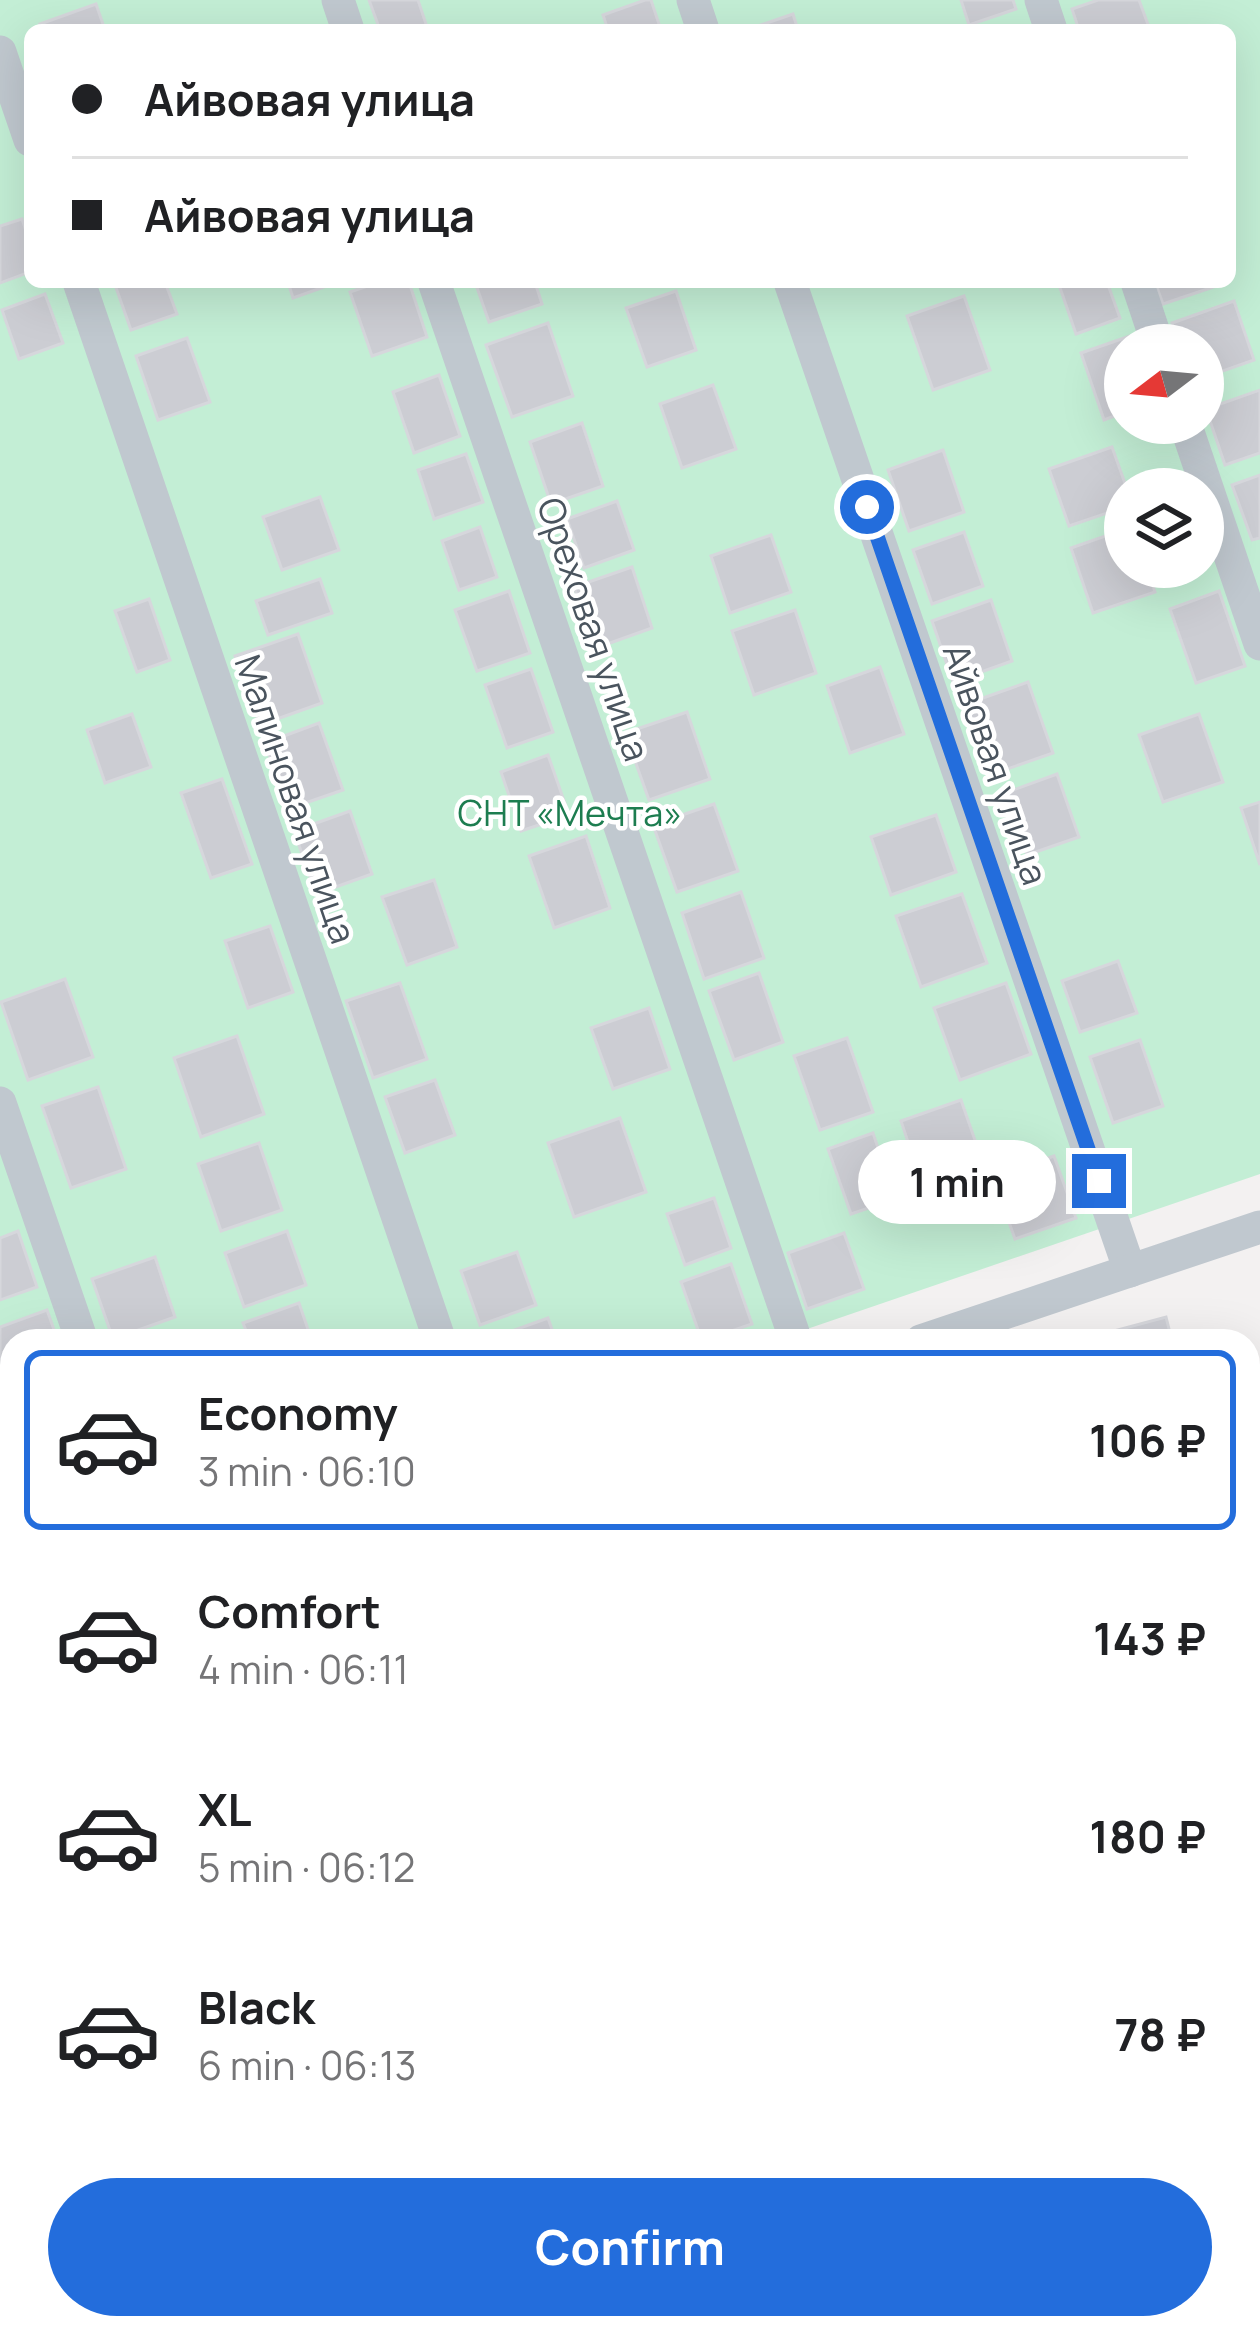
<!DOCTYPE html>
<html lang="en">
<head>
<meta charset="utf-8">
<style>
  body { margin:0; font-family:Manrope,sans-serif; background:#f6f6f6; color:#202124; height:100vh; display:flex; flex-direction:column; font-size:45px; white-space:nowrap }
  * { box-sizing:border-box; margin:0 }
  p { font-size:39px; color:#757577 }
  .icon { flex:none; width:66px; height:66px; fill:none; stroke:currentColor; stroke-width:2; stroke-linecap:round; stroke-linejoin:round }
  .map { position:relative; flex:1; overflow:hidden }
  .drawer { position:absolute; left:0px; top:1329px; width:1260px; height:1011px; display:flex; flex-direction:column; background:#fff; border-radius:36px 36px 0 0; box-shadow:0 12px 48px #0002 }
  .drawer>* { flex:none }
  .hud { position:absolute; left:24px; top:24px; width:1212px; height:264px; border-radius:18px; box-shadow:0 12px 48px #0002; display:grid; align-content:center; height:264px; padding:0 48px; background:#fff }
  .needle { width:78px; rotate:254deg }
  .buttons { position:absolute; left:1104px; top:324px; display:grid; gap:24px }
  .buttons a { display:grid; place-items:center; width:120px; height:120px; border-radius:50%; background:#fff; box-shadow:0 12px 48px #0002; font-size:60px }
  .end { position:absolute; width:54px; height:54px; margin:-27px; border:15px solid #236ddc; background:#fff; box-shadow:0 0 0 6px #fff }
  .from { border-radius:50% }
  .bubble { position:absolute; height:84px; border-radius:42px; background:#fff; box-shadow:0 12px 48px #0002; font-size:39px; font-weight:700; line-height:84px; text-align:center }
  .hud b { display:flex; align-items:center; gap:42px; height:114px; font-size:45px }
  .hud b+b { border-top:3px solid #e0e0e0 }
  .hud i { width:30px; height:30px; background:#202124 }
  ul { padding:21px 0 0; list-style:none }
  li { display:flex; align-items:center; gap:36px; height:180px; margin:0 24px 18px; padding:0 24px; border:6px solid transparent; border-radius:18px }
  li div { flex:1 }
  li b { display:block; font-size:45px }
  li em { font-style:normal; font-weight:700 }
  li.active { border-color:#236ddc }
  li>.icon { width:108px; height:108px; stroke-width:1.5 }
  .primary-button { display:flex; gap:24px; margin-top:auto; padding:24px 48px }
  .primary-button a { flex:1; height:138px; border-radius:72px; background:#236ddc; color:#fff; font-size:48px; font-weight:700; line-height:138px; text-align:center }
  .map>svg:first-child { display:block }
  .green { fill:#c3eed5; fill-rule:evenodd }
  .building { fill:#cccdd3; stroke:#d6d7dc; stroke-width:3 }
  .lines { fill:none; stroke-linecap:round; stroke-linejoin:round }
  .street { stroke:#c0c8cf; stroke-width:33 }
  .route { stroke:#236ddc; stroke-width:15 }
  .labels { text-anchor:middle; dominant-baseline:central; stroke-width:9; stroke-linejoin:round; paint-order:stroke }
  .street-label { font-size:36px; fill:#4a545e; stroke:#fff }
  .park-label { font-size:36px; fill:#1d7d50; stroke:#fff }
</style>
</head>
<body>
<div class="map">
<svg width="1260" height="2338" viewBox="0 0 1260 2338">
  <rect width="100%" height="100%" fill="#f3f1f1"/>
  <!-- green -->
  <path class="green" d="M0 0H1260V1174L772 1341H12V1600L0 1605ZM30 30H1230V282H30ZM1125 345H1203V423H1125ZM1125 489H1203V567H1125Z"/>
  <!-- building -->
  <g class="building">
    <path d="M369 0H418L428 30H380Z"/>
    <path d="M645 0H651L661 30H608L603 15Z"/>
    <path d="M961 0H1013L1016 9 969 25Z"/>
    <path d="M1098 0H1139L1150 30H1079L1072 9Z"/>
    <path d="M96 4 105 30H42L40 24Z"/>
    <path d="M793 14 798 30H746Z"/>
    <path d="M22 219 30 243V272L0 283V226Z"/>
    <path d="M114 282H165L177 314 131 330Z"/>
    <path d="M288 282H338L293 298Z"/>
    <path d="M379 282H409L427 337 372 356 350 292Z"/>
    <path d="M475 282H535L542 304 489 322Z"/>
    <path d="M1058 282H1107L1120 318 1076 334Z"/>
    <path d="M1155 282H1224L1225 283 1163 304Z"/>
    <path d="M676 291 696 350 647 367 626 308Z"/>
    <path d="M45 294 63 343 19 359 2 310Z"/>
    <path d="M964 296 990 370 933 390 907 316Z"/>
    <path d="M1234 301 1254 360 1203 378V345H1180L1172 323Z"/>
    <path d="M548 323 573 396 512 417 486 345Z"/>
    <path d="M1130 336 1133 345H1125V412L1104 420 1081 353Z"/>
    <path d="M187 338 210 402 158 420 136 356Z"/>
    <path d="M439 375 460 436 414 453 393 392Z"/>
    <path d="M713 385 736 449 682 468 660 404Z"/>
    <path d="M1260 390V453L1225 465 1206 409Z"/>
    <path d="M582 423 603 486 551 504 530 442Z"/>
    <path d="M1112 447 1127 489 1125 507 1069 526 1049 469Z"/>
    <path d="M943 450 964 512 909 531 888 470Z"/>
    <path d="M466 454 483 502 434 519 418 470Z"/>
    <path d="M1260 475V538L1252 540 1232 485Z"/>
    <path d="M320 497 339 550 282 570 263 517Z"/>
    <path d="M617 501 634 550 584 568 567 519Z"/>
    <path d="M480 527 497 577 459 590 442 541Z"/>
    <path d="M1125 529V567H1147L1155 592 1093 613 1071 548Z"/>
    <path d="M964 532 983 586 932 604 913 550Z"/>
    <path d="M771 535 791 592 730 613 711 556Z"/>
    <path d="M632 567 652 628 596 648 574 587Z"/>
    <path d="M320 579 332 613 268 635 256 601Z"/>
    <path d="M509 591 530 653 477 671 455 610Z"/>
    <path d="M1219 591 1245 666 1196 683 1170 609Z"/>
    <path d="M149 599 170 660 137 672 115 611Z"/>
    <path d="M991 600 1012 661 953 682 932 621Z"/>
    <path d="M795 610 816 673 754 695 732 631Z"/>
    <path d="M298 634 322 703 260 725 235 656Z"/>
    <path d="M880 667 904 734 850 753 827 686Z"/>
    <path d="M531 669 553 732 507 748 485 685Z"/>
    <path d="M1028 682 1053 753 990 775 966 704Z"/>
    <path d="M687 712 710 779 649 800 625 733Z"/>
    <path d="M132 714 151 767 105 783 87 730Z"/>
    <path d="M1199 714 1223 782 1163 802 1139 735Z"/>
    <path d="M319 723 343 790 288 809 265 743Z"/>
    <path d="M548 755 569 815 521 831 501 772Z"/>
    <path d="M1057 774 1079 837 1027 855 1005 793Z"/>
    <path d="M222 779 252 864 211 878 181 793Z"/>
    <path d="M1260 802V865L1241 808Z"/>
    <path d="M714 804 738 871 677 892 653 825Z"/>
    <path d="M350 811 372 874 316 894 294 831Z"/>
    <path d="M936 815 956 872 891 895 871 837Z"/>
    <path d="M586 836 610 908 554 928 529 856Z"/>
    <path d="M434 880 457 947 407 965 382 897Z"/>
    <path d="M741 892 764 958 704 979 682 913Z"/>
    <path d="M962 894 987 963 921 987 896 916Z"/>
    <path d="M270 926 293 992 248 1008 225 941Z"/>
    <path d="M1118 961 1137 1013 1080 1032 1062 981Z"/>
    <path d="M759 973 783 1042 734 1060 709 991Z"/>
    <path d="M65 979 93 1057 28 1080 1 1002Z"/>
    <path d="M400 983 427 1059 373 1078 346 1001Z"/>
    <path d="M1006 983 1031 1054 960 1080 934 1008Z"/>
    <path d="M649 1008 670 1069 613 1089 591 1028Z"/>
    <path d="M237 1036 264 1114 201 1137 174 1058Z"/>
    <path d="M847 1038 873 1112 820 1130 794 1056Z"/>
    <path d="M1140 1040 1163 1106 1113 1123 1090 1057Z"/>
    <path d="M435 1080 455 1135 405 1153 385 1097Z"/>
    <path d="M98 1087 126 1169 71 1188 42 1106Z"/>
    <path d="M961 1100 984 1166 923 1187 901 1121Z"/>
    <path d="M620 1118 646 1192 574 1217 548 1143Z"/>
    <path d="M873 1133 895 1199 851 1214 828 1149Z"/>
    <path d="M259 1143 282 1210 221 1231 198 1164Z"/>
    <path d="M1054 1156 1076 1218 1015 1239 993 1178Z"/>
    <path d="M714 1198 731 1248 685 1265 667 1214Z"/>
    <path d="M18 1231 37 1287 0 1300V1238Z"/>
    <path d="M287 1231 306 1285 244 1307 225 1253Z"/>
    <path d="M844 1233 864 1289 807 1309 788 1253Z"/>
    <path d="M517 1252 536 1305 480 1325 461 1271Z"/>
    <path d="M155 1257 175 1317 113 1339 92 1279Z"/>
    <path d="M731 1264 752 1324 702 1341 681 1282Z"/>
    <path d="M299 1303 312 1341H250L243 1323Z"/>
    <path d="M47 1310 58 1341H12L11 1394 0 1363V1327Z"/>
    <path d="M1166 1317 1172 1341H1113L1110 1332Z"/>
    <path d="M548 1318 556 1341H484Z"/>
    <path d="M1260 1578V1643L1248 1646V1581Z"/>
    <path d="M12 1899V1990L0 1947V1902Z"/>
    <path d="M1260 2058V2130L1254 2131 1248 2108V2061Z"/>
    <path d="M1260 2158V2236L1248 2239V2161Z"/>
    <path d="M621 2328 624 2338H581L617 2328Z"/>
    <path d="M796 2328H867L831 2338H799Z"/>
  </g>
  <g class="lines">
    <!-- street -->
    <g class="street">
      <path d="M338 0 348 30"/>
      <path d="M693 0 703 30"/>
      <path d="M1041 0 1051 30"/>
      <path d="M0 52 30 140"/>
      <path d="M79 282 440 1341"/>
      <path d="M434 282 796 1341"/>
      <path d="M790 282 1130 1271"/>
      <path d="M1137 282 1158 345"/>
      <path d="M1185 423 1260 644"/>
      <path d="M0 1103 82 1341"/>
      <path d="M921 1341 1260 1227"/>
      <path d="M0 1653 12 1649"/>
      <path d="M1248 1756 1260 1752"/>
      <path d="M0 2133 12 2129"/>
      <path d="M1256 2338 1260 2337"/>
    </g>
  </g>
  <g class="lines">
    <!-- route -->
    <path class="route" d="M867 507 1099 1181"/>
  </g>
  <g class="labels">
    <!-- street labels -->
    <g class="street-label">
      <text transform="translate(594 629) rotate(71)">Ореховая улица</text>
      <text transform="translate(996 764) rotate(71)">Айвовая улица</text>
      <text transform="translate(296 799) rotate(71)">Малиновая улица</text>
    </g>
    <!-- park labels -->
    <g class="park-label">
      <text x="570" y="812">СНТ «Мечта»</text>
    </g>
  </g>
</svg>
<div class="buttons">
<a><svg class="needle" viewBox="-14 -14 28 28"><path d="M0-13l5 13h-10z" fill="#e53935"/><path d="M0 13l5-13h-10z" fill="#757577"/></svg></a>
<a><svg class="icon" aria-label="layers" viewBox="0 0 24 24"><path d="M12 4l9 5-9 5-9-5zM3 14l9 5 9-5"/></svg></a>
</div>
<i class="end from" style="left:867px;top:507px"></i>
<i class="end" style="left:1099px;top:1181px"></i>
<div class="bubble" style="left:858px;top:1140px;width:198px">1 min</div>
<div class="hud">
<b><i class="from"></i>Айвовая улица</b>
<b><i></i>Айвовая улица</b>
</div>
<section class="drawer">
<ul>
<li class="active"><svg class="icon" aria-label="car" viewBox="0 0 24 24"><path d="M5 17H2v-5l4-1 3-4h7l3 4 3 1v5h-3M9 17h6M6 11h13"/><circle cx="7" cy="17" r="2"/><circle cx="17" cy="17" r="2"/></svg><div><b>Economy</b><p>3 min · 06:10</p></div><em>106 ₽</em></li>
<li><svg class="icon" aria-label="car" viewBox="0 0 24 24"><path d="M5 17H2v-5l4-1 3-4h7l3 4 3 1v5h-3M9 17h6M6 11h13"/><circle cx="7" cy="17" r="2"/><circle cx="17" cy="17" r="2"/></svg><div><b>Comfort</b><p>4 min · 06:11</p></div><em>143 ₽</em></li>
<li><svg class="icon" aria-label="car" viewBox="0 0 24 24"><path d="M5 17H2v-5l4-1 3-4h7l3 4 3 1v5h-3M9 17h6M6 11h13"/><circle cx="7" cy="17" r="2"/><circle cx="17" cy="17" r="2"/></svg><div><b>XL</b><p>5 min · 06:12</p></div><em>180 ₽</em></li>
<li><svg class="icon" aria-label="car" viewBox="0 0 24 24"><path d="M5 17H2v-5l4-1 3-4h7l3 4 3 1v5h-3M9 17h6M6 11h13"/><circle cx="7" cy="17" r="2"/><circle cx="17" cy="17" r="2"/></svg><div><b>Black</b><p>6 min · 06:13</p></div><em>78 ₽</em></li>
</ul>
<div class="primary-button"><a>Confirm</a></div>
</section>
</div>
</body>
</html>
